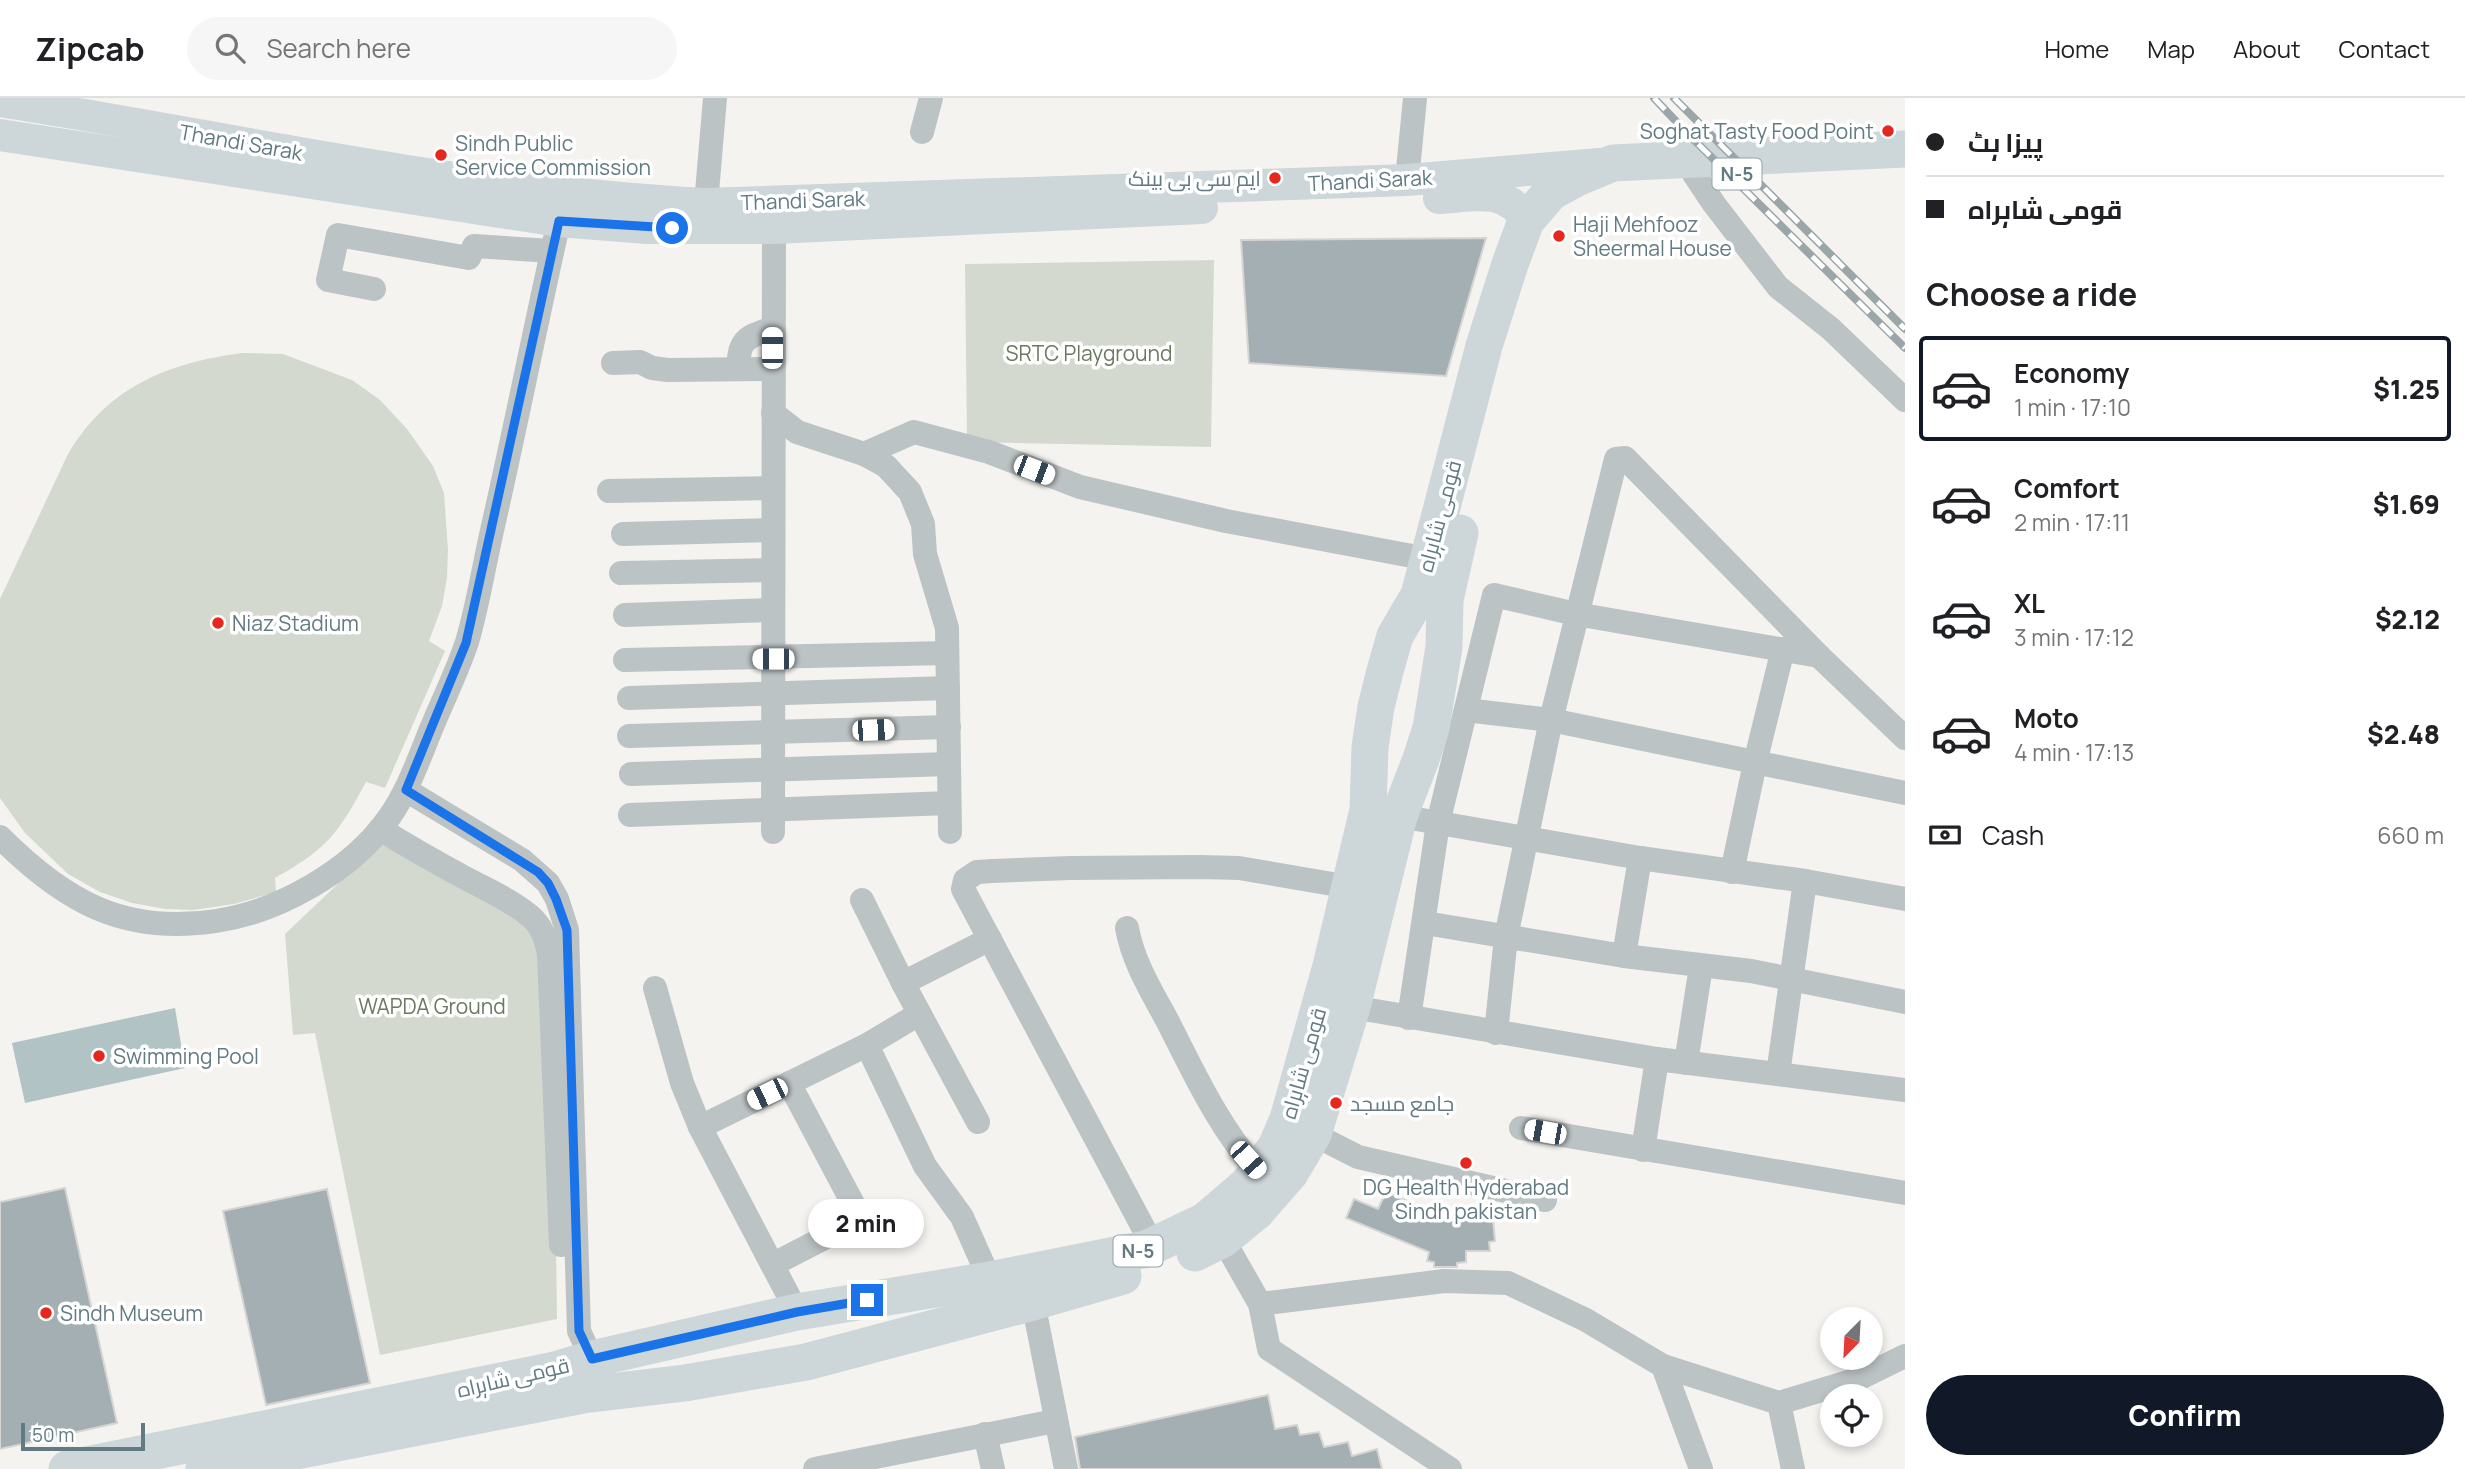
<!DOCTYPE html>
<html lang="en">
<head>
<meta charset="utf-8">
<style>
  body { margin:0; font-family:Manrope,Cairo,sans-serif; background:#f6f6f6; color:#202124; height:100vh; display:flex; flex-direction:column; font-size:26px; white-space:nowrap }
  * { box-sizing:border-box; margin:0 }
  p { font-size:23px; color:#757577 }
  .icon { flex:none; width:38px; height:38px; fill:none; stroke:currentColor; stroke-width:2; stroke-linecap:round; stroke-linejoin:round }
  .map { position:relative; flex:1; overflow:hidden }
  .side { display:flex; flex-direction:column; background:#fff; width:560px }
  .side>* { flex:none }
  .hud { display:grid; align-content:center; height:154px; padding:0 21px; background:#fff }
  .needle { width:46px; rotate:204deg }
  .tools { position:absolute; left:1820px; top:1209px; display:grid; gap:14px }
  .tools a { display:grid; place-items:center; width:63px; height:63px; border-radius:50%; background:#fff; box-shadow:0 4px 10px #0003; font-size:35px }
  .scale { position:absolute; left:21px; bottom:18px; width:124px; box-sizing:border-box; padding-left:7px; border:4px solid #627a82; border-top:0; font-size:19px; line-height:24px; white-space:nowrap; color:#627a82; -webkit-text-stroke:5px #fff; paint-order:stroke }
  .end { position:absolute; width:32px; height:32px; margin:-16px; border:9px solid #1a73e8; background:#fff; box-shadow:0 0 0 4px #fff }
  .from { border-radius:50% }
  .bubble { position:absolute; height:49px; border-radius:24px; background:#fff; box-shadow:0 4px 10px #0003; font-size:23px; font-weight:800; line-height:49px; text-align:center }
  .car { position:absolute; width:21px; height:42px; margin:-21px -10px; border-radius:9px; box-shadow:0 0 5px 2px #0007; background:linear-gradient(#fff 24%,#345 0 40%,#fff 0 76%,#345 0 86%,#fff 0) }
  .hud b { display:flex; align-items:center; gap:24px; height:66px; font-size:26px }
  .hud b+b { border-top:2px solid #e0e0e0 }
  .hud i { width:18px; height:18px; background:#202124 }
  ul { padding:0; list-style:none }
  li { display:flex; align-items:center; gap:21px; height:105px; margin:0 14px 10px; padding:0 7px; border:4px solid transparent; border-radius:7px }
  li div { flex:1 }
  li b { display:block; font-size:26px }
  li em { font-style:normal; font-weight:800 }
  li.active { border-color:#111827 }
  li>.icon { width:63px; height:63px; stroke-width:1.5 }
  h2 { padding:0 21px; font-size:32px; line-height:84px }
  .pay { display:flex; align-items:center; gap:18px; height:77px; padding:0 21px; font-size:26px }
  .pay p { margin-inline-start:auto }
  .action { display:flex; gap:14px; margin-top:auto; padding:14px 21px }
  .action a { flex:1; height:80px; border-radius:42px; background:#111827; color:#fff; font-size:28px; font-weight:800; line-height:80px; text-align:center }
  header { display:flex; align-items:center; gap:42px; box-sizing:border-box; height:98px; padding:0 35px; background:#fff; border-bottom:2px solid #e0e0e0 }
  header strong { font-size:33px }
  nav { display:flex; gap:38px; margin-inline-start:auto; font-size:24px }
  .search { width:490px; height:63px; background:#f6f6f6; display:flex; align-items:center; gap:18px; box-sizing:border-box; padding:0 24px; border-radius:38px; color:#757577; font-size:26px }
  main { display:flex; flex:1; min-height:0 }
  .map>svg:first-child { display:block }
  .green { fill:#d4d9cf }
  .water { fill:#b1c3c4 }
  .building { fill:#a3afb2; stroke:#d5d5d3; stroke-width:2 }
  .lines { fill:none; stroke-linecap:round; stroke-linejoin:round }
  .minor { stroke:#bcc3c5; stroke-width:24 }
  .major { stroke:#cdd6d8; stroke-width:32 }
  .highway { stroke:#cdd6d8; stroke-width:37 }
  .rail-casing { stroke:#9ba6a9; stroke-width:8 }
  .rail { stroke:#fff; stroke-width:5; stroke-dasharray:16; stroke-linecap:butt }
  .route { stroke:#1a73e8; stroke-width:9 }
  .poi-dot { fill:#e6271e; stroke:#fff; stroke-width:2.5 }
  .labels { text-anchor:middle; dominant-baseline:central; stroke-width:7; stroke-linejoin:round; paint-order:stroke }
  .shield { fill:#fff; stroke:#91a2a8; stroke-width:2 }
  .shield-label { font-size:19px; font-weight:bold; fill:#627a82 }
  .poi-label { font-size:21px; fill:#627a82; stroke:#fff; text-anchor:start }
  .street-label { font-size:21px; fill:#627a82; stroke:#fff }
  .park-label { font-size:21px; fill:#6a7961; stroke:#fff }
</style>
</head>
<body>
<header>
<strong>Zipcab</strong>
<div class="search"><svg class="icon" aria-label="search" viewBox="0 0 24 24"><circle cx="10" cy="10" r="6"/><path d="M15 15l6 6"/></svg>Search here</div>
<nav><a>Home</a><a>Map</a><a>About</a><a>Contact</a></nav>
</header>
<main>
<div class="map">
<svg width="1905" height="1371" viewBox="0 0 1905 1371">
  <rect width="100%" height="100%" fill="#f4f3f0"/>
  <!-- green -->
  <g class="green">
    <path d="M1214 162 1211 349 967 344 965 166Z"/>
    <path d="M242 255 283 256 352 282 380 302 407 331 433 368 444 395 448 452 447 480 442 508 429 543 445 553 385 690 366 684C338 736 327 751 275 780L276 794 234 806 193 812 165 811 132 805 100 794 68 776 25 735 0 700V501L67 358C107 289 167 265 242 255Z"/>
    <path d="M384 742 552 835 557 1221 380 1257 315 935 293 937 285 836Z"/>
  </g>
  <!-- water -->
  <path class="water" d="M175 910 185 970 25 1005 12 945Z"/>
  <!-- building -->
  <g class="building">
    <path d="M1486 140 1446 278 1249 265 1241 142Z"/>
    <path d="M65 1090 117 1325 0 1351V1104Z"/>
    <path d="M327 1091 370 1285 266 1307 223 1113Z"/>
    <path d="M1386 1094 1440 1117 1493 1121 1495 1143 1489 1144 1490 1153H1466V1164L1457 1165V1169H1434V1164L1427 1163 1429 1154 1346 1120 1354 1101 1378 1111Z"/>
    <path d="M1268 1297 1275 1331 1297 1327 1300 1337 1319 1334 1324 1349 1348 1344 1352 1358 1377 1351 1382 1371H1080L1075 1339Z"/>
  </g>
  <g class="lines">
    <!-- minor -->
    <g class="minor">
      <path d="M922 34 931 0"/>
      <path d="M1694 76 1714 106 1778 189 1831 231 1905 302"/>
      <path d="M1407 82 1415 0"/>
      <path d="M706 106 715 0"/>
      <path d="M374 191 328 182 338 137 469 160 474 148 552 153"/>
      <path d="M613 265 640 264 652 270 668 272 773 271"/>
      <path d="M739 271C737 242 747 239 772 230"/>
      <path d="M773 315 797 334 864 356 886 368 910 394 923 426 925 456 947 530 950 734"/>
      <path d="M864 356 914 334 989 354 1080 389 1226 423 1428 461"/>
      <path d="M609 393 773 390"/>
      <path d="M623 436 773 432"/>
      <path d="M621 475 773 472"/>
      <path d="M625 517 773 512"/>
      <path d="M625 562 947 555"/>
      <path d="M629 600 948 590"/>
      <path d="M1466 612 1551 622 1905 695"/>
      <path d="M629 638 949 629"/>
      <path d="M631 676 949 666"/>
      <path d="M406 692 522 762 548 785 557 801 567 832 579 1233 592 1261"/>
      <path d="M630 717 949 705"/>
      <path d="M1399 718 1640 760 1805 783 1905 801"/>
      <path d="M380 731C409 749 439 766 469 782 490 793 512 803 530 818 542 828 546 841 549 856L561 1147"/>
      <path d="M773 734 774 130"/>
      <path d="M0 739C64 803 123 837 216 823 278 814 351 773 388 721 409 692 420 657 434 624 445 598 458 571 467 544 478 507 484 467 493 428 516 327 536 225 559 123"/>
      <path d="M1732 774 1755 665 1783 551"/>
      <path d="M862 802 903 885 978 1024"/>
      <path d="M1425 825 1624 858 1751 873 1905 904"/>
      <path d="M1127 830C1133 864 1152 894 1168 924 1194 975 1219 1030 1258 1073"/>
      <path d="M1624 858 1640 760"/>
      <path d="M903 885 990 841"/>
      <path d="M655 890 682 985 700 1029 797 1214"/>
      <path d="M1352 909 1657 961 1905 992"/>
      <path d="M1409 920 1438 725 1494 497 1576 516 1819 558"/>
      <path d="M1496 935 1506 839 1551 622 1616 361 1625 360 1819 558 1905 640"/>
      <path d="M867 947 925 1068 962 1119 990 1182"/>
      <path d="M1686 965 1701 868"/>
      <path d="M1778 976 1805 783"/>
      <path d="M700 1029 867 947 919 916"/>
      <path d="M1521 1030 1905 1095"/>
      <path d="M1313 1036 1358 1059 1545 1102"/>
      <path d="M1643 1052 1657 961"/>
      <path d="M1223 1141 1260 1206 1269 1251 1450 1371"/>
      <path d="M1153 1148 963 791 965 782 977 774 992 773 1071 770 1200 769 1239 770 1350 789"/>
      <path d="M774 1166 853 1125 859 1117 789 985"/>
      <path d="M1033 1204 1066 1371"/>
      <path d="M1260 1206 1444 1183 1508 1185 1586 1222 1663 1268 1779 1305 1858 1281 1905 1258"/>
      <path d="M1663 1268 1701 1371"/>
      <path d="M1779 1305 1793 1371"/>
      <path d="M985 1336 993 1371"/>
      <path d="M815 1371 1055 1323"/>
    </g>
    <!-- major -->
    <g class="major">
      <path d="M0 3C235 40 468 94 706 106L1407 82 1600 66"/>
      <path d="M0 37 559 123 647 130H774L1202 110"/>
      <path d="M1439 100C1473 98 1508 88 1526 123"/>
    </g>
    <!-- highway -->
    <g class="highway">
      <path d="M1195 1155 1223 1141 1256 1114 1290 1075 1313 1036 1352 909 1399 718 1421 661 1431 630 1444 549 1445 502 1460 435"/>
      <path d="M67 1371 555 1272 592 1261 797 1214 990 1182 1146 1151 1205 1123 1247 1087 1276 1049 1288 1021 1331 868 1368 712 1370 649 1376 609 1385 573 1395 538 1419 497 1484 248 1510 166 1526 123 1551 94 1577 80 1613 65 1905 51"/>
      <path d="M204 1371 583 1297 685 1285 806 1264 1033 1204 1123 1178"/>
    </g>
    <!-- rail casing -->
    <g class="rail-casing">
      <g id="rail">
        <path d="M1654 0 1688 36 1905 250"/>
        <path d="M1674 0 1905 231"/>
      </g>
    </g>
    <!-- rail -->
    <use href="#rail" class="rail"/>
  </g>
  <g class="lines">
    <!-- route -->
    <path class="route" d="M672 130 559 123 466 545 406 692 538 774 548 785 556 801 567 832 579 1233 592 1261 797 1214 867 1202"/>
  </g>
  <!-- markers -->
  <g class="poi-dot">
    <circle cx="1888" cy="33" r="7"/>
    <circle cx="441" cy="57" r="7"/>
    <circle cx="1275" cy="80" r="7"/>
    <circle cx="1559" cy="138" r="7"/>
    <circle cx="218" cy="525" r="7"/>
    <circle cx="99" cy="958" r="7"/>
    <circle cx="1336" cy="1005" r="7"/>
    <circle cx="1466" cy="1065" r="7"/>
    <circle cx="46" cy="1215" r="7"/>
  </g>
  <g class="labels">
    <!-- shield labels -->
    <g class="shield">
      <rect x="1712.5" y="60.5" width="49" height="31" rx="5"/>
      <rect x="1113.5" y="1137.5" width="49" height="31" rx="5"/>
    </g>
    <g class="shield-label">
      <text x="1737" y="76">N-5</text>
      <text x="1138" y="1153">N-5</text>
    </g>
    <!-- poi labels -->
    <g class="poi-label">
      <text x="1874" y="33" text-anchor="end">Soghat Tasty Food Point</text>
      <text x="455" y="45">Sindh Public<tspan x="455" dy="24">Service Commission</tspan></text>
      <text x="1261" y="80" text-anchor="end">ایم سی بی بینک</text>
      <text x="1573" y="126">Haji Mehfooz<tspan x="1573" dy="24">Sheermal House</tspan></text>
      <text x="232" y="525">Niaz Stadium</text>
      <text x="113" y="958">Swimming Pool</text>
      <text x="1350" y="1005">جامع مسجد</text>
      <text x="1466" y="1089" text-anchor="middle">DG Health Hyderabad<tspan x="1466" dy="24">Sindh pakistan</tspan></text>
      <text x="60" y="1215">Sindh Museum</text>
    </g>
    <!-- street labels -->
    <g class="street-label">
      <text transform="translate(241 44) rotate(10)">Thandi Sarak</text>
      <text transform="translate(1370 82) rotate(-3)">Thandi Sarak</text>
      <text transform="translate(803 102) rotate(-2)">Thandi Sarak</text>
      <text transform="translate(1439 418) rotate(-75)">قومی شاہراہ</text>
      <text transform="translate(1303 965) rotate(-74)">قومی شاہراہ</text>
      <text transform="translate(513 1279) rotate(-13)">قومی شاہراہ</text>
    </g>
    <!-- park labels -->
    <g class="park-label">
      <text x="1089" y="255">SRTC Playground</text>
      <text x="432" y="908">WAPDA Ground</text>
    </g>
  </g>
</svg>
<div class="tools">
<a><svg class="needle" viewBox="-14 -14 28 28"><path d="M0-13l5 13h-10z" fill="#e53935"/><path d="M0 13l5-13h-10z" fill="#757577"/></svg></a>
<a><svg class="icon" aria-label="locate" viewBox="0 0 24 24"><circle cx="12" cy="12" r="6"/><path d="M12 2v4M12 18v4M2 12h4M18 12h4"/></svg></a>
</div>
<div class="scale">50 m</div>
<i class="end from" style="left:672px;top:130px"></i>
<i class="end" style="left:867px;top:1202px"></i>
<div class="bubble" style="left:808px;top:1101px;width:116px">2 min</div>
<i class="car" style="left:772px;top:250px;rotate:0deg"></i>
<i class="car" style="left:1034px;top:372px;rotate:111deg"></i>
<i class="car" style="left:773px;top:561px;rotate:270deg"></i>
<i class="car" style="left:873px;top:632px;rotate:88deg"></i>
<i class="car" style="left:767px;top:996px;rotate:244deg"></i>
<i class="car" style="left:1545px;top:1034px;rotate:280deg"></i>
<i class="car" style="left:1248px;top:1062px;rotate:138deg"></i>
</div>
<section class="side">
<div class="hud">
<b><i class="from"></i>پیزا ہٹ</b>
<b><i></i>قومی شاہراہ</b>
</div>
<h2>Choose a ride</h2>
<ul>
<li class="active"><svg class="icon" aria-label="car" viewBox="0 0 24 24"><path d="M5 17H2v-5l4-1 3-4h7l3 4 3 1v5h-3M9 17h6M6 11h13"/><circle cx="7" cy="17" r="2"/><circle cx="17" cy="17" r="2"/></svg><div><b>Economy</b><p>1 min · 17:10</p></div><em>$1.25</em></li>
<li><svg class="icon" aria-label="car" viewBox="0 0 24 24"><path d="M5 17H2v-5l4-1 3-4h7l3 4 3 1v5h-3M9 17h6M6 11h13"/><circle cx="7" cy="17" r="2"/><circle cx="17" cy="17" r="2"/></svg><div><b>Comfort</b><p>2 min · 17:11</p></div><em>$1.69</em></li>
<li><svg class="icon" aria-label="car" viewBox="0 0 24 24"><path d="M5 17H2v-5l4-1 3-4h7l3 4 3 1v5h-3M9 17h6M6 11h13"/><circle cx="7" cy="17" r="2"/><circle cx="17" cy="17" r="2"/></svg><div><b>XL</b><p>3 min · 17:12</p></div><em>$2.12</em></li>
<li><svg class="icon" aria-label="car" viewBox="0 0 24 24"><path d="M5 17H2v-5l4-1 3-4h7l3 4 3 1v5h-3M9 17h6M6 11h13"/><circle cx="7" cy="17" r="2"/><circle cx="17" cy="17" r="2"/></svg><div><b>Moto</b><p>4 min · 17:13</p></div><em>$2.48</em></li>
</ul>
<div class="pay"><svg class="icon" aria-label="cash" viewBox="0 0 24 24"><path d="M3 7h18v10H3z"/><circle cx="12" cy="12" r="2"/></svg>Cash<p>660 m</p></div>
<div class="action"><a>Confirm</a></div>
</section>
</main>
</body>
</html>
